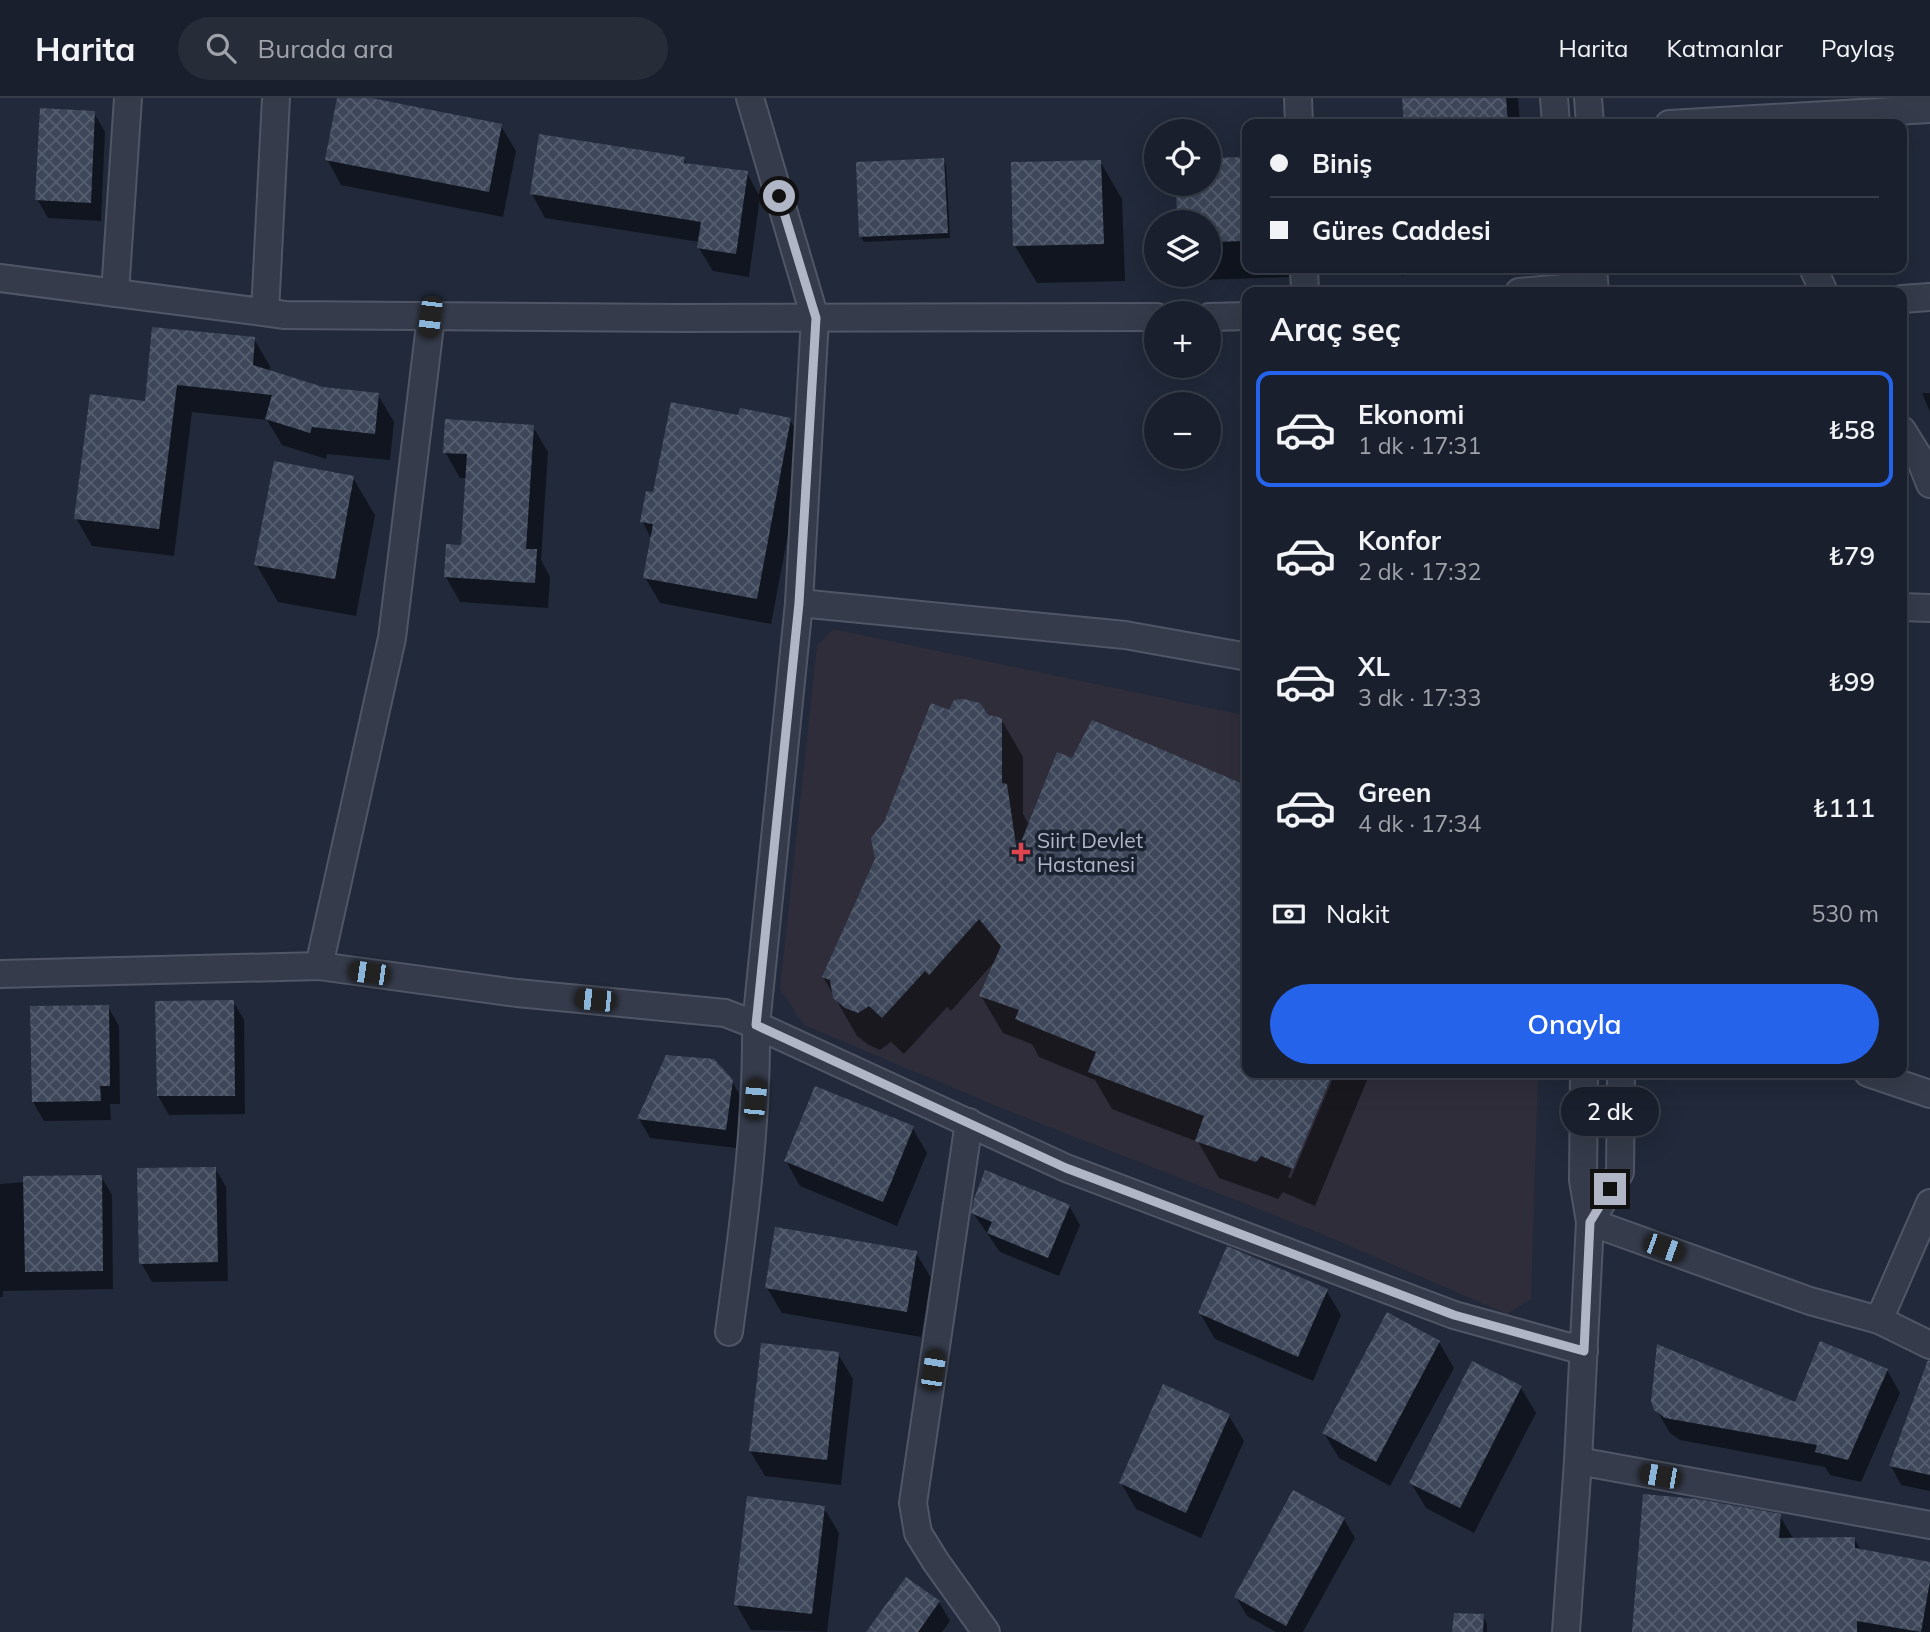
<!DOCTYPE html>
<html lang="tr">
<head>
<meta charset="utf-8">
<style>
  body { margin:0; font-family:Mulish,sans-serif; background:#262c38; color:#f1f3f6; height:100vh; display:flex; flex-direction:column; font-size:26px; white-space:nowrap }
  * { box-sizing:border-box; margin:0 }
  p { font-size:23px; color:#9fa2a9 }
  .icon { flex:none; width:38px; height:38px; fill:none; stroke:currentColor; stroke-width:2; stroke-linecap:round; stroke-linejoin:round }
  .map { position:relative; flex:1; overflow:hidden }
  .panel { position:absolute; left:1242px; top:189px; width:665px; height:791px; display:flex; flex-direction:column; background:#191f2c; border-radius:14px; box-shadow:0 7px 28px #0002,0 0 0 2px #373d48 }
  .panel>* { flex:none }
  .guide { position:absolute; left:1242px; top:21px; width:665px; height:154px; border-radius:14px; box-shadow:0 7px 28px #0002,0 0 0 2px #373d48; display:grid; align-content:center; height:154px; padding:0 28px; background:#191f2c }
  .tools { position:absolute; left:1144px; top:21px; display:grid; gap:14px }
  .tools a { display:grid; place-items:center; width:77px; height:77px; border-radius:50%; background:#191f2c; box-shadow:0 7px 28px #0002,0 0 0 2px #373d48; font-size:35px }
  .end { position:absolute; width:32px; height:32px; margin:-16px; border:9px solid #b0b6c6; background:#111; box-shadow:0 0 0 4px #111 }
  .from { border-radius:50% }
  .bubble { position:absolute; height:49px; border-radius:24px; background:#191f2c; box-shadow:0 7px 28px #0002,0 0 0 2px #373d48; font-size:23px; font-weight:600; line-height:49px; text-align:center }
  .car { position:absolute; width:21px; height:42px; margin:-21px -10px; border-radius:9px; box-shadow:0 0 5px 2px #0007; background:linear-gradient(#222 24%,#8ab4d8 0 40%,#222 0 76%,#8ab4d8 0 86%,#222 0) }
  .guide b { display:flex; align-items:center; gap:24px; height:66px; font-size:26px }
  .guide b+b { border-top:2px solid #373d48 }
  .guide i { width:18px; height:18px; background:#f1f3f6 }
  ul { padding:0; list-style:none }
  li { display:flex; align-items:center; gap:21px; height:116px; margin:0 14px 10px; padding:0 14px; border:4px solid transparent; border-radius:14px }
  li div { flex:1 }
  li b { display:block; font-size:26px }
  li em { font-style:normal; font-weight:600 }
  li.active { border-color:#2563eb }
  li>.icon { width:63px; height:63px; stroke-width:1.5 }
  h2 { padding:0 28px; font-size:32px; line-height:84px }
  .pay { display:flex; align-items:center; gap:18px; height:77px; padding:0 28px; font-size:26px }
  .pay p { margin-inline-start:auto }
  .cta { display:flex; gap:14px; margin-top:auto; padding:14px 28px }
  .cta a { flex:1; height:80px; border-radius:42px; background:#2563eb; color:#fff; font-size:28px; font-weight:600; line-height:80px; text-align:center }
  header { display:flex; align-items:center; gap:42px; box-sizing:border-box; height:98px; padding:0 35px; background:#191f2c; border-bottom:2px solid #373d48 }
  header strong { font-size:33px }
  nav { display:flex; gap:38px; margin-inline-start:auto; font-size:24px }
  .search { width:490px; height:63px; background:#262c38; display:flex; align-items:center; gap:18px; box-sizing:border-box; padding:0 24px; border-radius:38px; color:#9fa2a9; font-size:26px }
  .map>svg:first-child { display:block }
  .medical { fill:#302d3b }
  .shadow { fill:#0007 }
  .building { fill:url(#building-cross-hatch) }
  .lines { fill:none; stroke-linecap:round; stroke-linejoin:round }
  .minor-casing { stroke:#505665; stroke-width:30 }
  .minor { stroke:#353b4a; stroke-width:26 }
  .route { stroke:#b0b6c6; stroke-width:9 }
  .health-dot { fill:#e0444e; stroke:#1a212f; stroke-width:2.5 }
  .labels { text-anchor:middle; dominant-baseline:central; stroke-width:7; stroke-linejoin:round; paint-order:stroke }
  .poi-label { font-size:21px; fill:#b0b6c6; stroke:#1a212f; text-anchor:start }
</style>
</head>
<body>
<header>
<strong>Harita</strong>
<div class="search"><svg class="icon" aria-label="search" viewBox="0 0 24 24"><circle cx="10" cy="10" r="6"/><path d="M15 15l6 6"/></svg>Burada ara</div>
<nav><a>Harita</a><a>Katmanlar</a><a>Paylaş</a></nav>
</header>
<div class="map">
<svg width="1930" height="1534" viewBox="0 0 1930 1534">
  <defs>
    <pattern id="building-cross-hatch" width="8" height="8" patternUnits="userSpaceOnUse" patternTransform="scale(1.75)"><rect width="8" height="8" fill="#3d4759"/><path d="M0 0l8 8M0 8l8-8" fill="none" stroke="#565f6f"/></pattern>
  </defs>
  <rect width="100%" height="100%" fill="#21293a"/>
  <!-- medical -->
  <path class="medical" d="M833 531 1248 618V975H1538L1531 1201 1507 1216 1322 1136 994 1007 804 927 780 891 817 548Z"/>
  <!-- shadow -->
  <g class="shadow">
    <path d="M339 0H362L501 28 516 53 503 119 341 87 327 61Z"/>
    <path d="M1404 0H1518L1520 26H1406Z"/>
    <path d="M94 15 105 34 101 123 48 120 37 101Z"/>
    <path d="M1248 60V170H1288L1289 179 1201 182 1198 177H1209V124H1179L1177 86H1209Z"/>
    <path d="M684 61 688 67 747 75 760 99 749 179 713 173 699 150 700 144 545 120 532 96Z"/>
    <path d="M943 61 946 67 950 140 864 144 861 139Z"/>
    <path d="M1100 63 1122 101 1125 183 1037 185 1015 148Z"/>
    <path d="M1387 170H1408L1403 178Z"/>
    <path d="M254 241 270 268 269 274 323 291 378 297 394 324 390 362 327 356 326 361 282 347 267 322 192 314 174 458 92 448 76 420 146 305Z"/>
    <path d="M1922 295H1930V314Z"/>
    <path d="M740 319 790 322 805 347 771 526 660 505 645 479 652 442 642 423Z"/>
    <path d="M533 329 548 354 541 462 550 479 548 510 460 504 446 479 462 449 467 380H460L445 354Z"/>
    <path d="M353 380 375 417 356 518 278 504 256 466Z"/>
    <path d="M950 614 1001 621 1023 659V716L1029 727 1248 975H1331L1288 1079 1291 1080 1335 975H1370L1315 1108 1283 1094 1278 1101 1219 1080 1198 1044 1112 1011 1095 982 1039 959 1032 946 1003 935 981 898 996 862 951 913 947 909 904 956 891 944 880 952 869 947 857 938 823 879 876 761 885 725Z"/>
    <path d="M233 903 244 922 245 1016 169 1017 158 998Z"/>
    <path d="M108 909 119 928 120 1006H110L111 1022 44 1023 33 1004Z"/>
    <path d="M732 983 743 1003 737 1050 650 1040 639 1021Z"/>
    <path d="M912 1029 927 1055 897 1128 800 1088 786 1063Z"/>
    <path d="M215 1070 226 1089 228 1183 152 1184 141 1165Z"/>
    <path d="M101 1078 112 1097 113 1191 3 1193V1199H0V1086Z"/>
    <path d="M1069 1108 1080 1127 1059 1178 1000 1154 973 1115Z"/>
    <path d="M916 1155 931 1180 921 1239 782 1215 767 1190Z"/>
    <path d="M1326 1192 1341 1217 1313 1283 1215 1241 1200 1215Z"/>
    <path d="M1439 1244 1454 1270 1390 1388 1339 1360 1324 1335Z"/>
    <path d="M838 1256 853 1281 841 1387 765 1378 750 1353Z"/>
    <path d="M1887 1272 1900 1295 1861 1384 1830 1377 1825 1369 1680 1342 1670 1335 1656 1311 1796 1307Z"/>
    <path d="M1930 1286V1393L1901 1387 1891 1368Z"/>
    <path d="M1164 1289 1229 1318 1244 1343 1201 1440 1136 1411 1121 1385Z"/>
    <path d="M1521 1290 1536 1315 1474 1435 1426 1410 1411 1385Z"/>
    <path d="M824 1410 839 1435 827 1534 751 1532 736 1506Z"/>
    <path d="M1780 1418 1794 1442 1854 1440 1861 1453 1930 1466V1534H1634Z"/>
    <path d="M1344 1421 1355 1440 1303 1534H1276L1247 1518 1236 1499Z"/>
    <path d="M939 1504 950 1523 942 1534H869Z"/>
    <path d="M1483 1518 1487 1526V1534H1454Z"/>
  </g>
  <!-- building -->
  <g class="building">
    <path d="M337 0H371L502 26 489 94 325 62Z"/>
    <path d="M1402 0H1506L1508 26H1404Z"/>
    <path d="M40 10 95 13 91 105 35 102Z"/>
    <path d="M539 36 685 59 684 65 748 73 736 156 697 150 701 124 530 96Z"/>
    <path d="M1248 59V143L1209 144V124H1177L1176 86H1209V60Z"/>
    <path d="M944 60 948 135 859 139 856 64Z"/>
    <path d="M1101 62 1104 146 1013 148 1011 64Z"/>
    <path d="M152 229 255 239 253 267 323 289 379 295 375 336 312 329 310 335 265 321 272 297 177 287 159 431 74 421 90 296 145 303Z"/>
    <path d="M671 304 738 317 740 310 791 320 757 501 643 480 653 426 640 424 646 393 653 394Z"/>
    <path d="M445 321 534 327 526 451H537L535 485 444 479 446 446 461 447 467 356 443 355Z"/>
    <path d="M274 363 354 378 335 481 254 467Z"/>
    <path d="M964 601 980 605 988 617 1002 620V685L1007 686 1017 754 1057 654 1072 660 1092 622 1248 688V975H1333L1293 1071 1261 1058 1256 1064 1195 1043 1204 1018 1088 974 1096 954 1015 921 1019 912 979 898 1001 848 979 821 929 877 925 873 882 920 869 908 858 915 845 910 833 900 830 882 822 879 875 761 871 740 884 724 931 605 949 612 954 602Z"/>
    <path d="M234 902 235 998H157L155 903Z"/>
    <path d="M109 907 110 988H100L101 1003 32 1004 30 908Z"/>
    <path d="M666 957 714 961 733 982 726 1032 637 1021Z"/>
    <path d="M815 988 914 1028 883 1104 784 1063Z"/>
    <path d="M216 1069 218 1164 139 1166 137 1070Z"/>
    <path d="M985 1072 1070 1107 1048 1160 987 1135 992 1124 971 1115 974 1101Z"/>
    <path d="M102 1077 103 1173 25 1174 23 1078Z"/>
    <path d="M775 1129 917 1153 907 1214 765 1190Z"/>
    <path d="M1227 1148 1328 1191 1298 1259 1198 1215Z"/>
    <path d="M1387 1214 1440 1243 1376 1364 1322 1335Z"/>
    <path d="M1820 1243 1888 1271 1848 1362 1815 1354 1817 1347 1665 1320 1654 1312 1651 1304 1657 1246 1795 1304Z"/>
    <path d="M761 1245 839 1254 827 1362 749 1353Z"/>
    <path d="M1928 1262 1930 1263V1377L1889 1368Z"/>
    <path d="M1472 1263 1522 1288 1460 1410 1409 1385Z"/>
    <path d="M1163 1286 1230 1316 1186 1415 1119 1385Z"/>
    <path d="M1293 1392 1345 1420 1286 1528 1234 1499Z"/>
    <path d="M1643 1396 1698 1401 1781 1416 1779 1440 1855 1439V1450L1930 1464V1483L1921 1534 1857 1523V1534H1632Z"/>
    <path d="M747 1398 825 1408 812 1516 734 1507Z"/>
    <path d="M906 1479 940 1503 918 1534H866Z"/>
    <path d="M1454 1515 1484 1516 1483 1534H1452Z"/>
  </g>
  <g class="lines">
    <!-- minor casing -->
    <g class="minor-casing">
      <g id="minor">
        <path d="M1298 0 1299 26"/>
        <path d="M1554 0 1556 26"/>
        <path d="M1588 0 1590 26"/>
        <path d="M1669 26 1930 11"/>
        <path d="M1304 170 1305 194"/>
        <path d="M1593 170 1595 194"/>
        <path d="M1813 170 1824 194"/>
        <path d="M0 180 285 217 683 220 1157 219"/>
        <path d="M1519 194 1576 189"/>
        <path d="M115 195 128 0"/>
        <path d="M1902 201 1930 199"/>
        <path d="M265 214 276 0"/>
        <path d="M1209 219 1248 218"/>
        <path d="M1902 332 1920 361 1930 386"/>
        <path d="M799 505 1125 537 1248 559"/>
        <path d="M1902 509 1930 510"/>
        <path d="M319 868 392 540 431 219"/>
        <path d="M0 876 319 868 517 895 725 915 756 927 1066 1070 1454 1217 1584 1253"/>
        <path d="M1868 975 1930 996"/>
        <path d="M969 1024 913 1405 918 1435 936 1464 986 1534"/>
        <path d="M1590 1124 1810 1203 1879 1222 1930 1247"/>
        <path d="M1590 1124 1620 1074 1621 975"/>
        <path d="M1879 1222 1930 1105"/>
        <path d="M729 1234C743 1132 757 1030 756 927L799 505 815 220 750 0"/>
        <path d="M1578 1363 1930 1427"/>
        <path d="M1566 1534 1578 1363 1590 1124 1583 1082 1584 975"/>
      </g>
    </g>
    <!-- minor -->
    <use href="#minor" class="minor"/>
  </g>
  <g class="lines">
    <!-- route -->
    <path class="route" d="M779 98 816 220 799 505 756 927 1066 1070 1454 1217 1584 1253 1590 1124 1610 1091"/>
  </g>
  <!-- markers -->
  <path class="health-dot" d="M1017.5 743.5h7v7h7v7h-7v7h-7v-7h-7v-7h7z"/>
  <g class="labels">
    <!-- poi labels -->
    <g class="poi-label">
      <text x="1037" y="742">Siirt Devlet<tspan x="1037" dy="24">Hastanesi</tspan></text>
    </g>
  </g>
</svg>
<div class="tools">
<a><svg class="icon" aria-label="locate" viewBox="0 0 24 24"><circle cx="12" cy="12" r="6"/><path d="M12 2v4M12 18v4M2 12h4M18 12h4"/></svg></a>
<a><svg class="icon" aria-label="layers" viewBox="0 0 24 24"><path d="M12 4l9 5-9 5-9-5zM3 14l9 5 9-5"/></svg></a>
<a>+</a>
<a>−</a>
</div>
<i class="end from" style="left:779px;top:98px"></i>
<i class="end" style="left:1610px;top:1091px"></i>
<div class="bubble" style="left:1561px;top:989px;width:98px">2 dk</div>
<i class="car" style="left:430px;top:219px;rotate:187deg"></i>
<i class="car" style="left:369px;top:875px;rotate:278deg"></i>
<i class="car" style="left:595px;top:902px;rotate:276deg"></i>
<i class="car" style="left:755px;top:1001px;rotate:5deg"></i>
<i class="car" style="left:1664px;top:1150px;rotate:110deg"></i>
<i class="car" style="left:933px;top:1272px;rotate:9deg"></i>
<i class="car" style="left:1660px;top:1378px;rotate:280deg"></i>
<div class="guide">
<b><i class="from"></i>Biniş</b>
<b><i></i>Güres Caddesi</b>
</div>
<section class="panel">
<h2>Araç seç</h2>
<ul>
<li class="active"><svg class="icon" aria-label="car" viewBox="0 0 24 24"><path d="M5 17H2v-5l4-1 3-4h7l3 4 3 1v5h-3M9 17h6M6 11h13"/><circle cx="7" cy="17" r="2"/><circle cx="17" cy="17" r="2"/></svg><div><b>Ekonomi</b><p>1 dk · 17:31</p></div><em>₺58</em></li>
<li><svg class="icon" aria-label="car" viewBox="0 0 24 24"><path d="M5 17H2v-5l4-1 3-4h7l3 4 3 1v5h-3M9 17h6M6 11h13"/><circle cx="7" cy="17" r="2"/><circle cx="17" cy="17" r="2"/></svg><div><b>Konfor</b><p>2 dk · 17:32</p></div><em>₺79</em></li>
<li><svg class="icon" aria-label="car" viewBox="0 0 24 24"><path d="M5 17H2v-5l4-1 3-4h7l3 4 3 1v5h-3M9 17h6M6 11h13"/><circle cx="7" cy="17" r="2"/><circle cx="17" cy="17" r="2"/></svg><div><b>XL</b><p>3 dk · 17:33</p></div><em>₺99</em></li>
<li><svg class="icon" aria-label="car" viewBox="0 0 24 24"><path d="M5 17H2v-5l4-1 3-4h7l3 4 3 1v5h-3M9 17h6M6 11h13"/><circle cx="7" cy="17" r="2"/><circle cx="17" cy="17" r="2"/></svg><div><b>Green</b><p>4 dk · 17:34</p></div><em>₺111</em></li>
</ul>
<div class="pay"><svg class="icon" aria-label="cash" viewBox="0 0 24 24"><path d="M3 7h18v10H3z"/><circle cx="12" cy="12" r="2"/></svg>Nakit<p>530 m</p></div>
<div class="cta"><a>Onayla</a></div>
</section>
</div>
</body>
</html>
